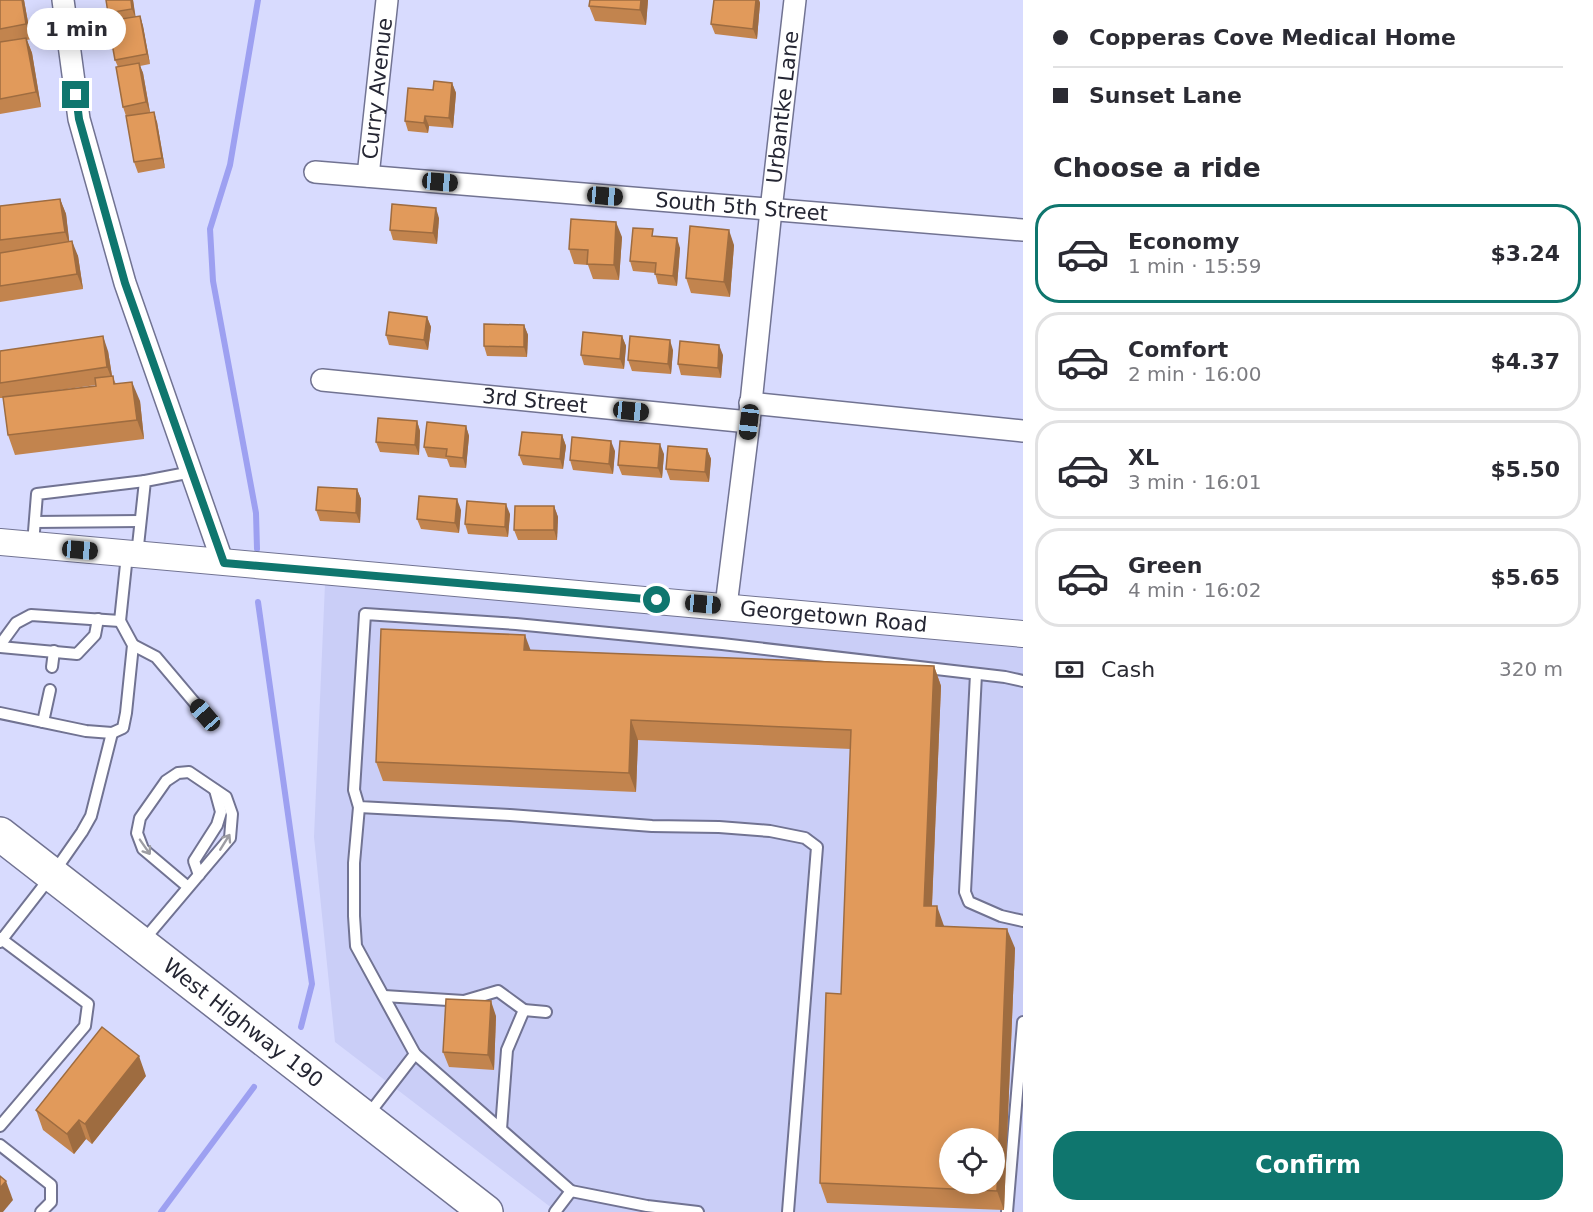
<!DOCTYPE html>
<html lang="en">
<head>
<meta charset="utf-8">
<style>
  body { margin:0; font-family:"DejaVu Sans",sans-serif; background:#f7f7f7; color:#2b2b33; height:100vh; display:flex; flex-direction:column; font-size:22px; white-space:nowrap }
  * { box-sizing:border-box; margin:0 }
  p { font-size:20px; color:#7c7c81 }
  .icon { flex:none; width:33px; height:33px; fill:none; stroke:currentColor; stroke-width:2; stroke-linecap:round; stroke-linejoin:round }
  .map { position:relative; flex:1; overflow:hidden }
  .drawer { display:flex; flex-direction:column; background:#fff; width:570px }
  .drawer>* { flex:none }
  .banner { display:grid; align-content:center; height:132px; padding:0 30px; background:#fff }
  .controls { position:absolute; left:939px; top:1128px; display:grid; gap:12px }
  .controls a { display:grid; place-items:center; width:66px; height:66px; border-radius:50%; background:#fff; box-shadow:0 3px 15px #0003; font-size:30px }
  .end { position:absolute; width:27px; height:27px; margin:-14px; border:8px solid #0f766e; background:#fff; box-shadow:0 0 0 3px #fff }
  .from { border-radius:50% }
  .bubble { position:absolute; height:42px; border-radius:21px; background:#fff; box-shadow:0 3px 15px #0003; font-size:20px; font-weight:800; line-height:42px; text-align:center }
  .car { position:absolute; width:18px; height:36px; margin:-18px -9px; border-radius:8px; box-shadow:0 0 4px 2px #0007; background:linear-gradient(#222 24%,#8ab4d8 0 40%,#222 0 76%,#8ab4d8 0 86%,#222 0) }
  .banner b { display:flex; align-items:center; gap:21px; height:57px; font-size:22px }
  .banner b+b { border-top:2px solid #e1e1e2 }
  .banner i { width:15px; height:15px; background:#2b2b33 }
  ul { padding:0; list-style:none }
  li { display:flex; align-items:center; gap:18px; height:99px; margin:0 12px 9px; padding:0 18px; border:3px solid #e1e1e2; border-radius:24px }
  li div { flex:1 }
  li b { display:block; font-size:22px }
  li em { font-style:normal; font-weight:800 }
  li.current { border-color:#0f766e }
  li>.icon { width:54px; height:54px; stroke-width:1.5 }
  h2 { padding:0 30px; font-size:27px; line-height:72px }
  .pay { display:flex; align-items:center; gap:15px; height:66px; padding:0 30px; font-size:22px }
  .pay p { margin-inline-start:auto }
  .cta { display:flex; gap:12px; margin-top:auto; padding:12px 30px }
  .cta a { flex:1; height:69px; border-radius:24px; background:#0f766e; color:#fff; font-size:24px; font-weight:800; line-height:69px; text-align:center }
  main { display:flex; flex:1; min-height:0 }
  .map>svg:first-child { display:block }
  .built { fill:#cacef7; fill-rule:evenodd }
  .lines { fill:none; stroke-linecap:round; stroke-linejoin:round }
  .stream { stroke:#9da0f1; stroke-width:6 }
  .service-casing { stroke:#717392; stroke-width:14 }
  .minor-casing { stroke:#717392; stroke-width:24 }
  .tertiary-casing { stroke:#717392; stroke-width:28 }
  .primary-casing { stroke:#717392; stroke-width:36 }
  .service { stroke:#fff; stroke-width:10 }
  .minor { stroke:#fff; stroke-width:21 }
  .tertiary { stroke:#fff; stroke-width:26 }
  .primary { stroke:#fff; stroke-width:33 }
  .wall { fill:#c2844e; fill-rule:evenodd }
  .shaded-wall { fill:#9e6c40 }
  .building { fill:#e19a5b; stroke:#9e6c40; stroke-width:1.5; fill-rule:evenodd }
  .oneway { stroke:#9d9da3 }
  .route { stroke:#0f766e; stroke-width:8 }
  .labels { text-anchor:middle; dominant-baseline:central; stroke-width:4.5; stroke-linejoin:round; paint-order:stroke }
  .street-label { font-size:21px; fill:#252633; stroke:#e8eaff }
</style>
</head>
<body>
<main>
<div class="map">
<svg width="1023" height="1212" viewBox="0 0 1023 1212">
  <rect width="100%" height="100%" fill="#d8dbfe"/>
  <!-- built -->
  <path class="built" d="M325 584 1023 646V1212H557L335 1042 314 837ZM950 1138H994V1184H950Z"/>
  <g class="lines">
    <!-- stream -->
    <g class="stream">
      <path d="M257 549 256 513 213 281 210 229 230 165 258 0"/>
      <path d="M258 602 312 984 301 1027"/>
      <path d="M161 1212 254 1087"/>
    </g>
    <!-- service casing -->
    <g class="service-casing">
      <g id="service">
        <path d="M35 522 140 521"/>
        <path d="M33 544 37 494 145 481"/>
        <path d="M137 555 145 481 192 472"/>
        <path d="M0 645 16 623 31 615 120 621 127 555"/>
        <path d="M133 645 156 657 205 715"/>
        <path d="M0 647 77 654 95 635 98 619"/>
        <path d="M52 667 54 651"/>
        <path d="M976 674 965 892 969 902 1001 916 1023 921"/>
        <path d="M0 713 86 731 112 733 123 728 126 713 133 645 120 621"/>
        <path d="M43 722 50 690"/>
        <path d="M359 807 354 863V916L356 946 415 1054 368 1115"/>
        <path d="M199 875 194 861 217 825 221 812 215 790"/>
        <path d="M0 938 88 1004 85 1026 0 1126"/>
        <path d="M143 941 230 838 232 814 226 797 189 772 178 773 166 781 140 818 137 833 143 849 188 887"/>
        <path d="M0 942 52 875 82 832 91 816 112 733"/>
        <path d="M384 996 464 1001 498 991 524 1010 507 1050 501 1129"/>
        <path d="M524 1010 546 1012"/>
        <path d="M415 1054 571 1191 555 1212"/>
        <path d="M0 1145 51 1185V1202L41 1212"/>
        <path d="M571 1191 647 1206 698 1212"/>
        <path d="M788 1212 817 847 805 838 770 831 719 827 652 826 510 815 359 807 354 790 365 614 516 624 722 644 1005 677 1023 681"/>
        <path d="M1007 1212 1023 1022"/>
      </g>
    </g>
    <!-- minor casing -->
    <g class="minor-casing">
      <g id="minor">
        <path d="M63 0 79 119 125 283 223 563"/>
        <path id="s1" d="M315 172 1023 230"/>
        <path id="s2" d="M368 176 387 0"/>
        <path id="s3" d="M322 380 749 422"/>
        <path d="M750 403 1023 431"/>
        <path id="s4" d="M726 606 749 422 771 210 795 0"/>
      </g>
    </g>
    <!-- tertiary casing -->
    <g class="tertiary-casing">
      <g id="tertiary">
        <path id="s5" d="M0 542C341 574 682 602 1023 634"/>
      </g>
    </g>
    <!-- primary casing -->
    <g class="primary-casing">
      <g id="primary">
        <path id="s6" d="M0 834 486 1212"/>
      </g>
    </g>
    <!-- service -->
    <use href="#service" class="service"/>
    <!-- minor -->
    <use href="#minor" class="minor"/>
    <!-- tertiary -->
    <use href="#tertiary" class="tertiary"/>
    <!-- primary -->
    <use href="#primary" class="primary"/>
  </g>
  <!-- wall -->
  <g class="wall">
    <path d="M0 0H24L31 39 27 40 32 53 41 107 0 114Z"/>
    <path d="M106 0H133L135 16H140L143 26 150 64 140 66 143 73 150 112 157 122 165 168 138 173 134 162 126 116 123 107 118 67 115 60 111 21 108 13Z"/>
    <path d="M590 0H648L646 25 595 21 589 6Z"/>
    <path d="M714 0H759L760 3 757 39 715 34 711 24Z"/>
    <path d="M452 83 456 93 453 128 429 126 428 133 408 131 405 121 433 90Z"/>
    <path d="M60 199 66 214 69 242 78 256 83 289 0 302V206Z"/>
    <path d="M439 218 437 244 393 240 390 230Z"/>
    <path d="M655 236 680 248 677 286 658 284 655 273 633 271 630 261Z"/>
    <path d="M622 237 619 280 593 279 588 265 574 264 569 249Z"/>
    <path d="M734 245 730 297 691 293 686 278Z"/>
    <path d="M427 317 431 327 428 350 389 345 386 335Z"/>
    <path d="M524 325 528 335 527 357 487 356 484 346Z"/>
    <path d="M622 336 626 346 624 369 584 365 581 355Z"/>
    <path d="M673 350 671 374 632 371 628 360Z"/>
    <path d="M0 351H108L112 376 116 384 140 401 144 439 15 455 8 435 3 398H0ZM96 385V386L36 393 67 389Z"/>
    <path d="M723 355 721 378 681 375 678 364Z"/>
    <path d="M417 421 420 431 419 455 380 452 376 442Z"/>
    <path d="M466 426 469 436 466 468 450 467 447 459 428 457 424 447Z"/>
    <path d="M562 435 566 446 563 469 523 465 519 455Z"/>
    <path d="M707 449 711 459 709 482 670 480 666 469Z"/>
    <path d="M615 451 613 474 573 470 570 460Z"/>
    <path d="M664 454 662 478 622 475 618 465Z"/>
    <path d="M357 489 361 499 360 523 320 521 316 510Z"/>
    <path d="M554 506 558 517 557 540H518L514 530Z"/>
    <path d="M461 510 459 533 421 529 417 519Z"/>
    <path d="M510 514 508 537 468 534 465 524Z"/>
    <path d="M530 650 934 666 941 686 932 906 944 926 1015 948 1004 1210 827 1203 820 1183 841 994 851 749 638 740 636 792 383 781 376 762Z"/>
    <path d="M496 1016 494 1070 449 1067 443 1052Z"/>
    <path d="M146 1076 92 1144 86 1139 74 1154 43 1130 36 1110Z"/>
  </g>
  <!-- shaded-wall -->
  <g class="shaded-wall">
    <path d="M22 0H24L31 39 26 24Z"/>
    <path d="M131 0H133L136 19 132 9Z"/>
    <path d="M641 0H648L646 25 640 10Z"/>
    <path d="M756 0H759L760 3 757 39 753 29Z"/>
    <path d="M140 16 143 26 150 64 147 54Z"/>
    <path d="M26 38 32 53 41 107 36 92Z"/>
    <path d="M139 63 143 73 150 113 146 102Z"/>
    <path d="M452 83 456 93 453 128 449 118Z"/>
    <path d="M154 112 157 122 165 168 162 158Z"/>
    <path d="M425 116 429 126 428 133 424 123Z"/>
    <path d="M60 199 66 214 70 247 65 232Z"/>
    <path d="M436 208 439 218 437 244 433 233Z"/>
    <path d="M616 222 622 237 619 280 614 265Z"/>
    <path d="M729 230 734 245 730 297 724 282Z"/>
    <path d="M677 238 680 248 677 286 673 276Z"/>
    <path d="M72 241 78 256 83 289 77 274Z"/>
    <path d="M427 317 431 327 428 350 424 340Z"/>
    <path d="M524 325 528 335 527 357 524 347Z"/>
    <path d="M103 336 108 351 113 382 107 367Z"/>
    <path d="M622 336 626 346 624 369 620 359Z"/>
    <path d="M670 340 673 350 671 374 668 364Z"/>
    <path d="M719 345 723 355 721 378 718 368Z"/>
    <path d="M132 382 140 401 144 439 137 420Z"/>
    <path d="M417 421 420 431 419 455 415 445Z"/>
    <path d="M466 426 469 436 466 468 463 458Z"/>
    <path d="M562 435 566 446 563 469 560 459Z"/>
    <path d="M611 441 615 451 613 474 609 464Z"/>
    <path d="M660 444 664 454 662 478 658 468Z"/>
    <path d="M707 449 711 459 709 482 705 472Z"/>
    <path d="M357 489 361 499 360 523 356 513Z"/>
    <path d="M457 499 461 510 459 533 455 523Z"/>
    <path d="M506 504 510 514 508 537 505 527Z"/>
    <path d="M554 506 558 517 557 540 554 530Z"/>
    <path d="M525 635 532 654 524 650Z"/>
    <path d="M934 666 941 686 931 926 924 906Z"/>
    <path d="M631 720 638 740 636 792 629 773Z"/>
    <path d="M937 906 944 926H936Z"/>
    <path d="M1007 929 1015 948 1004 1210 997 1191Z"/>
    <path d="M491 1001 496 1016 494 1070 488 1055Z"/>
    <path d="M139 1056 146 1076 92 1144 85 1124Z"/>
    <path d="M79 1120 86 1139 74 1154 67 1134Z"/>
    <path d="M6 1181 13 1200 3 1212H0V1188Z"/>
  </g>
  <!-- building -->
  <g class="building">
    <path d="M0 0H22L26 24 0 29Z"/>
    <path d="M106 0H131L132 9 108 13Z"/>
    <path d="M590 0H641L640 10 589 6Z"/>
    <path d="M714 0H756L753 29 711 24Z"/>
    <path d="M140 16 147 54 115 60 108 21Z"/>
    <path d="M26 38 36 92 0 99V42Z"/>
    <path d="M139 63 146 102 123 107 116 67Z"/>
    <path d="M434 81 452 83 449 118 425 116 424 123 405 121 408 88 433 90Z"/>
    <path d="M154 112 162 158 134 162 126 116Z"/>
    <path d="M60 199 65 232 0 240V206Z"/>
    <path d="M392 204 436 208 433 233 390 230Z"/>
    <path d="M571 219 616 222 614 265 587 264 588 250 569 249Z"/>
    <path d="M690 226 729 230 724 282 686 278Z"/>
    <path d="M633 228 653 229 652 236 677 238 673 276 655 274 656 263 630 261Z"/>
    <path d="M72 241 77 274 0 286V253Z"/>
    <path d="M389 312 427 317 424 340 386 335Z"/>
    <path d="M484 324 524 325V347L484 346Z"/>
    <path d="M583 332 622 336 620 359 581 355Z"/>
    <path d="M103 336 107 367 0 383V351Z"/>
    <path d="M630 336 670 340 668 364 628 360Z"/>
    <path d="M680 341 719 345 718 368 678 364Z"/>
    <path d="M113 376 114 384 132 382 137 420 8 435 3 397 96 386 95 378Z"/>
    <path d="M378 418 417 421 415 445 376 442Z"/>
    <path d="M427 422 466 426 463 458 446 456 447 449 424 447Z"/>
    <path d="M522 432 562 435 560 459 519 455Z"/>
    <path d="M572 437 611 441 609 464 570 460Z"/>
    <path d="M620 441 660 444 658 468 618 465Z"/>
    <path d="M668 446 707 449 705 472 666 469Z"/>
    <path d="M318 487 357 489 356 513 316 510Z"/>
    <path d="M419 496 457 499 455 523 417 519Z"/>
    <path d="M467 501 506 504 505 527 465 524Z"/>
    <path d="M515 506H554V530H514Z"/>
    <path d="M381 629 525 635 524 650 934 666 924 906H937L936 926 1007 929 997 1191 820 1183 826 993 841 994 851 730 631 720 629 773 376 762ZM950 1138H994V1184H950Z"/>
    <path d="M446 999 491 1001 488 1055 443 1052Z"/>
    <path d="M102 1027 139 1056 85 1124 79 1120 67 1134 36 1110Z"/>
    <path d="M0 1176 6 1181 0 1188Z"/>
  </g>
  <!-- one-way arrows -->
  <defs><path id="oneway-shaft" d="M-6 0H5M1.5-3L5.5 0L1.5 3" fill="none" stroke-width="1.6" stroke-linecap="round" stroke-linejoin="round" transform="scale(1.5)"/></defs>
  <g class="oneway">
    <use href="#oneway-shaft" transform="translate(225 842) rotate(-58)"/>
    <use href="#oneway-shaft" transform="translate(145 847) rotate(55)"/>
  </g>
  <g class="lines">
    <!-- route -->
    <path class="route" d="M76 95 79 119 125 283 224 563 657 600"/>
  </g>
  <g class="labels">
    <!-- street labels -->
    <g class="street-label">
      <text stroke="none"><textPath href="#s2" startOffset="88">Curry Avenue</textPath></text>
      <text stroke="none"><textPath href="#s4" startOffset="502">Urbantke Lane</textPath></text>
      <text stroke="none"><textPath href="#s1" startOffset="428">South 5th Street</textPath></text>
      <text stroke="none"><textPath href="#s3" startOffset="214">3rd Street</textPath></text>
      <text stroke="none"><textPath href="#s5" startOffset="837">Georgetown Road</textPath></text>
      <text stroke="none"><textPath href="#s6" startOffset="308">West Highway 190</textPath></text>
    </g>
  </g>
</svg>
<div class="controls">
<a><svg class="icon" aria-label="locate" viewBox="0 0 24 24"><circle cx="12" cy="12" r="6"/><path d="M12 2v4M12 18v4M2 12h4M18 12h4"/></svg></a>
</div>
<i class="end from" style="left:657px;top:600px"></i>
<i class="end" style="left:76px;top:95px"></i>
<div class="bubble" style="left:27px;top:8px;width:99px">1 min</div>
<i class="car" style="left:440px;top:182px;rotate:95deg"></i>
<i class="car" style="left:605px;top:196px;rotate:95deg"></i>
<i class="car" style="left:631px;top:411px;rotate:96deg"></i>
<i class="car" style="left:749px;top:422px;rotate:187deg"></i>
<i class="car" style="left:80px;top:550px;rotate:95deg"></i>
<i class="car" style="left:703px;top:604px;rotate:95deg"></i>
<i class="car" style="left:205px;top:715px;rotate:319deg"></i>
</div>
<section class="drawer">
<div class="banner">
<b><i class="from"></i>Copperas Cove Medical Home</b>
<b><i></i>Sunset Lane</b>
</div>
<h2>Choose a ride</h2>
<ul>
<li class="current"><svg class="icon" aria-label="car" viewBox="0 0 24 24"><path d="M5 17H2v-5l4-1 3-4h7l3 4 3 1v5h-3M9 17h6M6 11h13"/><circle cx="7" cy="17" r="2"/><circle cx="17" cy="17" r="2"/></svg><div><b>Economy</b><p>1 min · 15:59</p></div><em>$3.24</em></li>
<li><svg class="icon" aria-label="car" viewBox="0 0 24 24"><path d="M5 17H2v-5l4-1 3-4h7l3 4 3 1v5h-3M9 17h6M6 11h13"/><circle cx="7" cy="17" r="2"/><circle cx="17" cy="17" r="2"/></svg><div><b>Comfort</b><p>2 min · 16:00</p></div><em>$4.37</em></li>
<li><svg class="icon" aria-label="car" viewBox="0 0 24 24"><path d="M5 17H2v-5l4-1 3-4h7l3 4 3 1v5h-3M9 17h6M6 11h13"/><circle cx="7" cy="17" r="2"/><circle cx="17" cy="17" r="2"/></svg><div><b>XL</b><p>3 min · 16:01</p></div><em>$5.50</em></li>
<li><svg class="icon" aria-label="car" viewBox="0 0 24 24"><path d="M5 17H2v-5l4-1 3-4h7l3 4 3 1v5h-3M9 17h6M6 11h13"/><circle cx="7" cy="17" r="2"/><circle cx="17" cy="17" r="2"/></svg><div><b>Green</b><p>4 min · 16:02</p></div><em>$5.65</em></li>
</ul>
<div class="pay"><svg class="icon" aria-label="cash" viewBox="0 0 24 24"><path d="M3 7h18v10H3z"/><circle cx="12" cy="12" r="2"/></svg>Cash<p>320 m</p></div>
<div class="cta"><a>Confirm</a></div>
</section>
</main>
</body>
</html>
